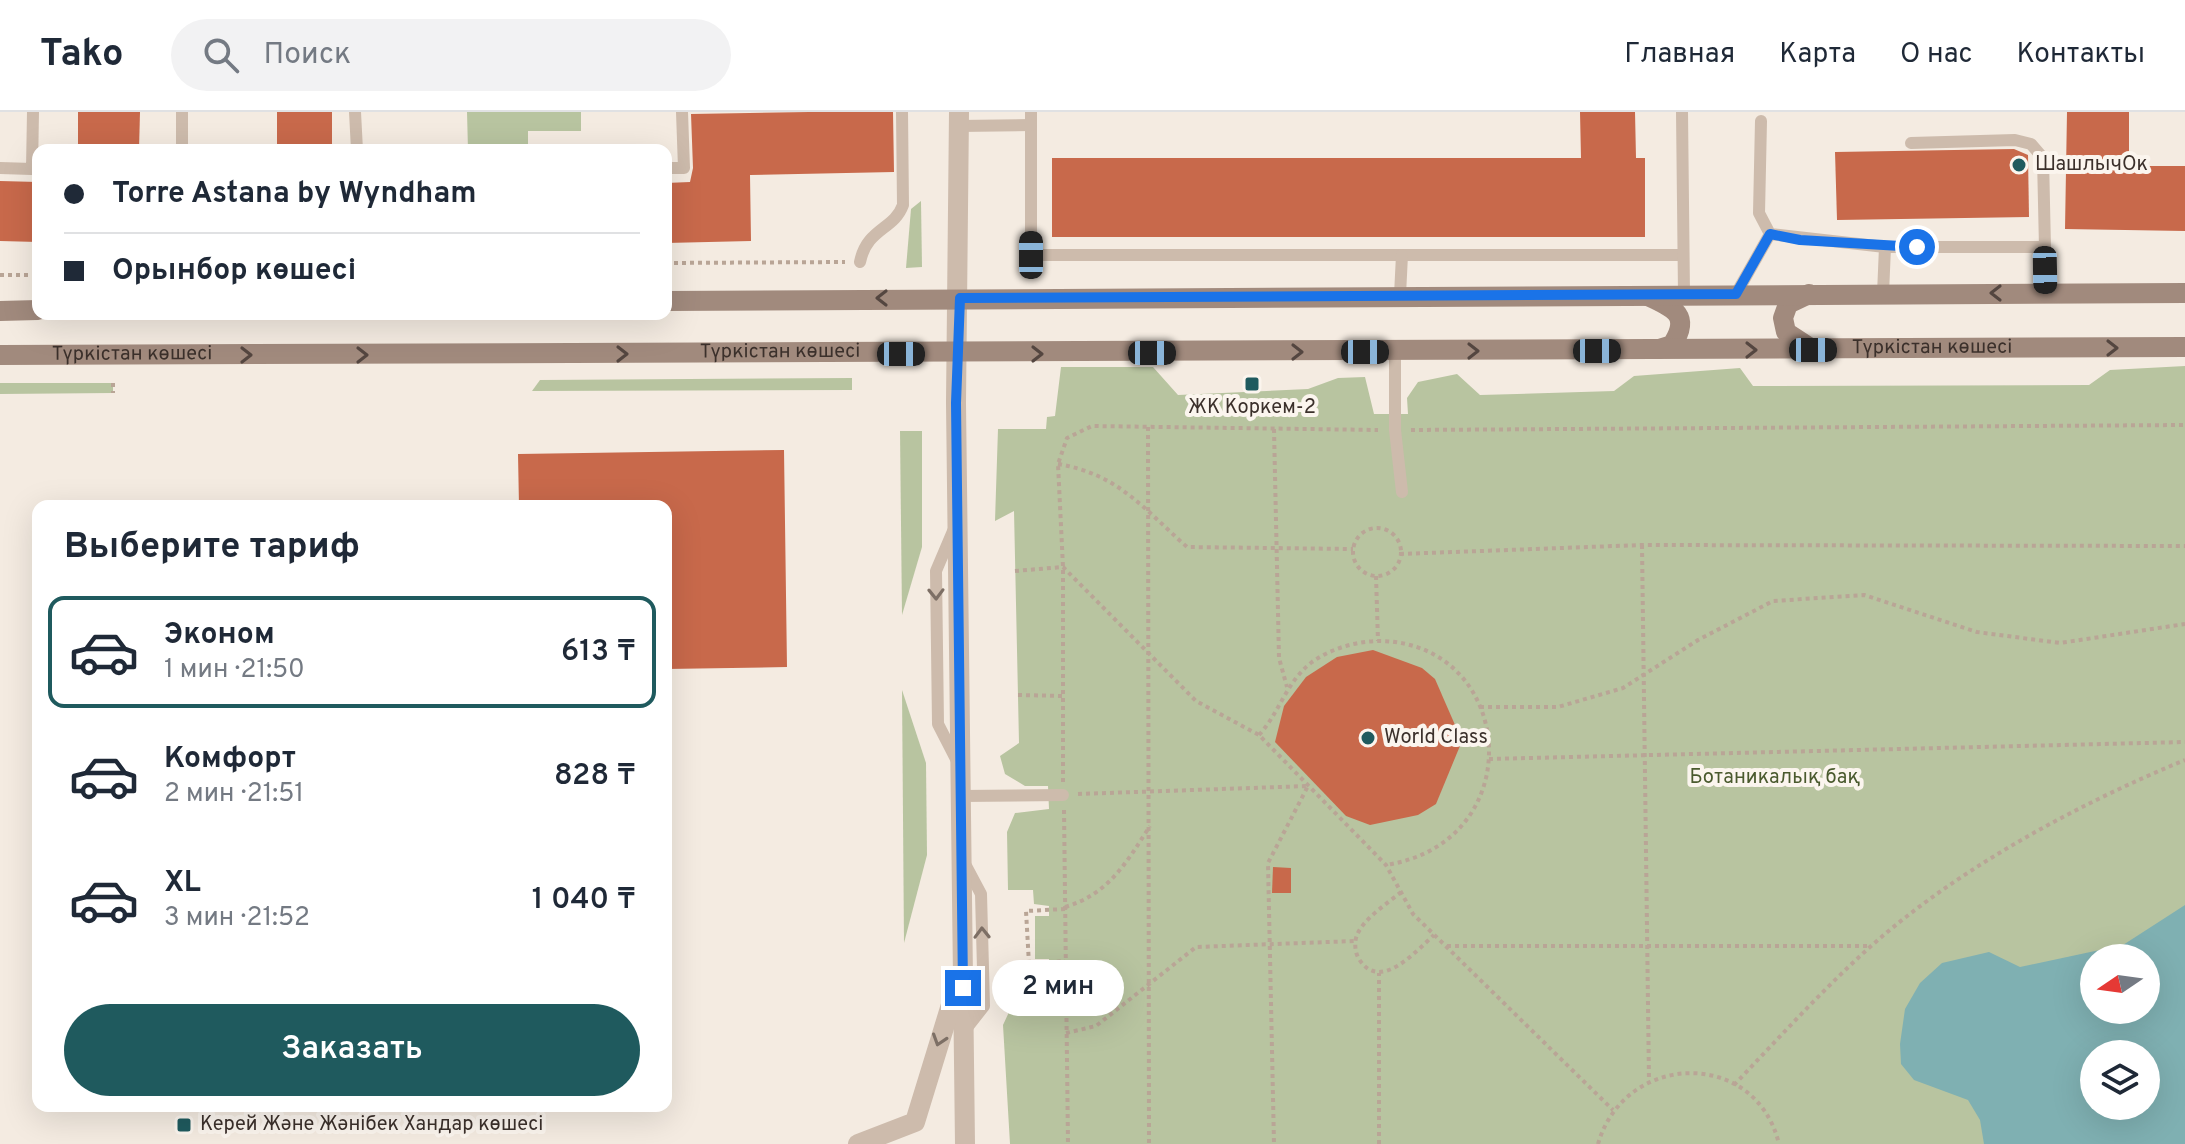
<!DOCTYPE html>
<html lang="ru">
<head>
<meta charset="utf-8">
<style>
  body { margin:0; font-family:Overpass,sans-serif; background:#f2f2f3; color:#1f2937; height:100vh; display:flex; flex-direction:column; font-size:30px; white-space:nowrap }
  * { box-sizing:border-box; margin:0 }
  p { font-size:26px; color:#747a83 }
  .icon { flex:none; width:44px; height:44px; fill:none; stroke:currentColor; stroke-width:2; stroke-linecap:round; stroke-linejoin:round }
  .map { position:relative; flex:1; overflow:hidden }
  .drawer { position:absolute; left:32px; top:388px; width:640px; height:612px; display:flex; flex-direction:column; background:#fff; border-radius:16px; box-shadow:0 8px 32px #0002 }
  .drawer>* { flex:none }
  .hud { position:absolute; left:32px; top:32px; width:640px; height:176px; border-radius:16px; box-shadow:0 8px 32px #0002; display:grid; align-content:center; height:176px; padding:0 32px; background:#fff }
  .needle { width:52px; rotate:257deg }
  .controls { position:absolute; left:2080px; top:832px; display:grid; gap:16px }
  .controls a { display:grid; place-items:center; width:80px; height:80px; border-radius:50%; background:#fff; box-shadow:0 8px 32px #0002; font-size:40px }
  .end { position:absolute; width:36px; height:36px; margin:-18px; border:10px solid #1a73e8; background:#fff; box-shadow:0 0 0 4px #fff }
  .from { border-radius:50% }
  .bubble { position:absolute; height:56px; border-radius:28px; background:#fff; box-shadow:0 8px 32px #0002; font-size:26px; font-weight:600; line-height:56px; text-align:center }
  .car { position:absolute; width:24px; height:48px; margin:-24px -12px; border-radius:10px; box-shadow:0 0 6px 2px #0007; background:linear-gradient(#222 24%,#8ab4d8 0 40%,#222 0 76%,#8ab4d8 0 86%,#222 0) }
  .hud b { display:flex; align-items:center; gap:28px; height:76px; font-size:30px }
  .hud b+b { border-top:2px solid #e0e1e3 }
  .hud i { width:20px; height:20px; background:#1f2937 }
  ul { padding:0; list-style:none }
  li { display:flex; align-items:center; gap:24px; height:112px; margin:0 16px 12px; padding:0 16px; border:4px solid transparent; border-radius:16px }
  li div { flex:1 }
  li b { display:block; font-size:30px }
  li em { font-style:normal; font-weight:600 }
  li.selected { border-color:#1f5a5e }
  li>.icon { width:72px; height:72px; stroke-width:1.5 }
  h2 { padding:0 32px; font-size:36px; line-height:96px }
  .primary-button { display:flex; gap:16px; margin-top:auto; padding:16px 32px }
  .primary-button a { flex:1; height:92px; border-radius:48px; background:#1f5a5e; color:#fff; font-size:32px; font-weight:600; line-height:92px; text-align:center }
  header { display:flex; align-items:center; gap:48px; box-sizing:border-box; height:112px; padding:0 40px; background:#fff; border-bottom:2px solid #e0e1e3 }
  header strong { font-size:38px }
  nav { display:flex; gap:44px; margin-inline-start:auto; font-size:28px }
  .search { width:560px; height:72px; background:#f2f2f3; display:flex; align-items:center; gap:20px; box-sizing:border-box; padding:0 28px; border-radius:44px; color:#747a83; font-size:30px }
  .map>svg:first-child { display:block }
  .green { fill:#b8c4a0; fill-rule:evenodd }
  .water { fill:#7fb0b2; fill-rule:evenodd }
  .building { fill:#c8694b }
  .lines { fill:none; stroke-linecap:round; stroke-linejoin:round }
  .path { stroke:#b9a596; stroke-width:4; stroke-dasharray:4 4; stroke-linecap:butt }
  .service { stroke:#cdbbac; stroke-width:12 }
  .tertiary { stroke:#cdbbac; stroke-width:20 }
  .secondary { stroke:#a18a7d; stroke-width:20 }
  .oneway { stroke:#544640 }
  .oneway2 { stroke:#7d6f65 }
  .route { stroke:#1a73e8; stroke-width:10 }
  .poi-dot { fill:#1f5a5e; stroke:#fbf5ee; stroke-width:3 }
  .labels { text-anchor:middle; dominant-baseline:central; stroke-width:8; stroke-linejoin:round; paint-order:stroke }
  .poi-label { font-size:20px; fill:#3b302b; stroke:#fbf5ee; text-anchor:start }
  .street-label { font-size:20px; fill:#3b302b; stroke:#fbf5ee }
  .park-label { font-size:20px; fill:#4a5a2e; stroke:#fbf5ee }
</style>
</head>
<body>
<header>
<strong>Tako</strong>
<div class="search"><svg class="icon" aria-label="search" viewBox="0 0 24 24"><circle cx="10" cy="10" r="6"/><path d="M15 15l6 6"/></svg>Поиск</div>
<nav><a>Главная</a><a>Карта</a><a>О нас</a><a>Контакты</a></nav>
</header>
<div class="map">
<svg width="2185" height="1032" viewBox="0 0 2185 1032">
  <rect width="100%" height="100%" fill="#f4ebe1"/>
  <!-- green -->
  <g class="green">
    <path d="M467 0H581V19H528V38H468Z"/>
    <path d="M921 89 922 155 906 156 911 97Z"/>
    <path d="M2185 254V1032H1010L1003 913 1022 872 1035 873 1036 858 1049 856V847H1035V804H1049V794L1034 792 1033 778H1008L1007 720 1015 701 1049 697 1048 674H1025L1005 662 1000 644 1019 631 1014 399 995 409 998 317H1046L1047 305 1055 304 1061 255H1153L1178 283 1308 277 1338 266 1365 265 1374 302H1408L1407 286 1418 270 1457 262 1480 283 1614 279 1634 264 1740 256 1753 274 2089 273 2110 258ZM2094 846H2146V898H2094ZM2094 942H2146V994H2094Z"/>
    <path d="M852 266V278L532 279 540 268Z"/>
    <path d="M0 271H113V281L0 282Z"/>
    <path d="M900 319H922V435L902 503Z"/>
    <path d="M902 578 926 651 927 743 904 831Z"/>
  </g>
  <!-- water -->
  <path class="water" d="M2185 793V1032H1984L1980 1008 1968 988 1914 968 1901 952 1900 932 1905 897 1920 871 1942 851 1989 840 2020 855 2123 833ZM2094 846H2146V898H2094ZM2094 942H2146V994H2094Z"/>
  <!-- building -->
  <g class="building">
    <path d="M78 0H140L139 38H78Z"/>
    <rect x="277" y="0" width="55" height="38"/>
    <path d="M809 0H893L894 60 750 63 751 129 666 131V71L690 70 693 56 691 2Z"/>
    <path d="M1580 0H1635L1636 46H1645V125H1052V46H1581Z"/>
    <path d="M2067 0H2129V54H2185V119L2065 117Z"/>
    <path d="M2014 37 2028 43 2029 105 1837 108 1835 40Z"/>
    <path d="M0 69 38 70V130L0 129Z"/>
    <path d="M784 338 787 555 666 557V394H519L518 342Z"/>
    <path d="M1373 538 1422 556 1435 567 1462 629 1436 692 1418 703 1370 713 1346 704 1275 630 1284 594 1306 565 1337 545Z"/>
    <path d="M1273 755 1291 756V781H1272Z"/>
  </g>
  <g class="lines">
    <!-- path -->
    <g class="path">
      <path d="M666 151 845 150"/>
      <path d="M0 163H38"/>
      <path d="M113 271V281"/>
      <path d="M1148 315 1149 1032"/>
      <path d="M1274 317 1279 546 1287 575"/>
      <path d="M1411 318 2185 313"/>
      <path d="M1058 352C1118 362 1143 396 1187 435L1353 437"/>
      <circle cx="1377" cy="440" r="24"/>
      <path d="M1642 433 1649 969"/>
      <path d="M1400 442 1642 433 2185 434"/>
      <path d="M1015 459 1063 455 1196 589 1259 623 1386 753 1413 802 1613 998"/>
      <path d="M1376 464 1378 529"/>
      <path d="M1018 583 1063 584"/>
      <path d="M1480 595H1558L1623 576 1698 528 1773 489 1864 483 1977 520 2060 531 2185 512"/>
      <path d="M1259 623C1280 600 1286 570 1312 550 1332 536 1357 529 1381 529 1516 532 1532 730 1386 753"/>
      <path d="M1489 647 2185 630"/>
      <path d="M1063 670V455L1058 352 1067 326 1092 314 1378 318"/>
      <path d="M1078 682 1308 674 1268 751 1274 1032"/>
      <path d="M1064 698 1068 1032"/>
      <path d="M1401 780C1387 792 1364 806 1357 823 1354 830 1355 841 1359 847 1380 881 1416 839 1434 823"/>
      <path d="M1065 795C1109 782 1126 751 1150 714"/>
      <path d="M1065 797 1026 799 1029 852 1065 849"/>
      <path d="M1447 834H1870"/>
      <path d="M1066 921 1096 914 1196 835 1355 829"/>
      <path d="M1734 973C1775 930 1815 886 1858 846 1946 763 2073 694 2185 648"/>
      <path d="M1379 1032V861"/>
      <path d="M1598 1032C1625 939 1756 936 1779 1032"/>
    </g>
    <!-- service -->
    <g class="service">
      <path d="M355 0 357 38"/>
      <path d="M1031 0V143H1683"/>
      <path d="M1682 0 1684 182"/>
      <path d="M1761 9 1759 101 1770 122 1885 135H2045"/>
      <path d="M959 14 1031 13"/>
      <path d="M1911 31 2015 28 2031 32 2043 46 2046 181"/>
      <path d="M182 38V0"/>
      <path d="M0 56 32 57 33 0"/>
      <path d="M666 56H684L682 0"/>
      <path d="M860 150C867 116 894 118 903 93L902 0"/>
      <path d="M1736 182 1770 122"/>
      <path d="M1883 182 1885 135"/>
      <path d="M1400 183 1402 143"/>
      <path d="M1395 240V318L1402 380"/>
      <path d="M953 419 936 459 938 612 957 649"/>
      <path d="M961 684 1063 683"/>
      <path d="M964 750 981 782 984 894 966 917"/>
    </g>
    <!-- tertiary -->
    <g class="tertiary">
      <path d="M959 0 956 291 965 1032"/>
      <path d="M858 1032 915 1010 958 870"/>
    </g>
    <!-- secondary -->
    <g class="secondary">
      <path d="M1809 182 1788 192 1783 206 1786 220 1812 237"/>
      <path d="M1648 184C1675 196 1691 204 1672 233L1659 237"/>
      <path d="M666 189 2185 181"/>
      <path d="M0 199 38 198"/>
      <path id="s1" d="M0 243 2185 235"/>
    </g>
  </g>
  <!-- one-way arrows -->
  <defs><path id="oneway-chevron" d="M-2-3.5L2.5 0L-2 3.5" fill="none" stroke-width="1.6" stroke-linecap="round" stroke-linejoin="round" transform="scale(2)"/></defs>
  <g class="oneway">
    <use href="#oneway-chevron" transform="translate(1996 181) rotate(180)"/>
    <use href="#oneway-chevron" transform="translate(882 186) rotate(-180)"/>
    <use href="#oneway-chevron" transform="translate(2112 236)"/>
    <use href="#oneway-chevron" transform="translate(1751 238)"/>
    <use href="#oneway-chevron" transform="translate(1473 239)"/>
    <use href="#oneway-chevron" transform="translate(1297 240)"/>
    <use href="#oneway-chevron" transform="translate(622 242)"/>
    <use href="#oneway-chevron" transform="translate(1037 242)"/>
    <use href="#oneway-chevron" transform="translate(246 243)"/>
    <use href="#oneway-chevron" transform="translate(362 243)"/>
  </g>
  <g class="oneway2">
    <use href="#oneway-chevron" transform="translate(936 482) rotate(89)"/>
    <use href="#oneway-chevron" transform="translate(982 821) rotate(-91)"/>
    <use href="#oneway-chevron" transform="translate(939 928) rotate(108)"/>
  </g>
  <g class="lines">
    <!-- route -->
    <path class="route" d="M963 876 956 291 960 186 1736 182 1770 122 1800 128 1917 135"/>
  </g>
  <!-- markers -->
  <g class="poi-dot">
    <circle cx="2019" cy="53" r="8"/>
    <rect x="1244" y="264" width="16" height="16" rx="4"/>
    <circle cx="1368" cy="626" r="8"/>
    <rect x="176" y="1005" width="16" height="16" rx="4"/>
  </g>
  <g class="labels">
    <!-- poi labels -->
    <g class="poi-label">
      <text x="2035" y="53">ШашлычОк</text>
      <text x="1252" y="296" text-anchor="middle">ЖК Коркем-2</text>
      <text x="1384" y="626">World Class</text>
      <text x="200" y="1013">Керей Және Жәнібек Хандар көшесі</text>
    </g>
    <!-- street labels -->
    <g class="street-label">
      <text stroke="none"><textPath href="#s1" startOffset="1932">Түркістан көшесі</textPath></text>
      <text stroke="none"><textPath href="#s1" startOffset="780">Түркістан көшесі</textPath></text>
      <text stroke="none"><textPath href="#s1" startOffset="132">Түркістан көшесі</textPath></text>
    </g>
    <!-- park labels -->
    <g class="park-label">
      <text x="1775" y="666">Ботаникалық бақ</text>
    </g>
  </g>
</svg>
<div class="controls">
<a><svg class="needle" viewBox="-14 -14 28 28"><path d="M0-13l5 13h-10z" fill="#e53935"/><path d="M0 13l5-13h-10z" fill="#747a83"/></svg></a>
<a><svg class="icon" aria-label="layers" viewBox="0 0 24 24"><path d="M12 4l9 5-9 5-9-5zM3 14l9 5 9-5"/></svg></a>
</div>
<i class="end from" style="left:1917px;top:135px"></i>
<i class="end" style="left:963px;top:876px"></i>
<div class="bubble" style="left:992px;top:848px;width:132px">2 мин</div>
<i class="car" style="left:1031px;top:143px;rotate:0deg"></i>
<i class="car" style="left:2045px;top:158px;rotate:179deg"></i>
<i class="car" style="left:1813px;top:238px;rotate:90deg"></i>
<i class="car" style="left:1597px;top:239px;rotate:90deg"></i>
<i class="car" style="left:1365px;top:240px;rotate:90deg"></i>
<i class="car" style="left:1152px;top:241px;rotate:90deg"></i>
<i class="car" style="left:901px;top:242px;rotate:90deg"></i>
<div class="hud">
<b><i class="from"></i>Torre Astana by Wyndham</b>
<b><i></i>Орынбор көшесі</b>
</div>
<section class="drawer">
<h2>Выберите тариф</h2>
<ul>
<li class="selected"><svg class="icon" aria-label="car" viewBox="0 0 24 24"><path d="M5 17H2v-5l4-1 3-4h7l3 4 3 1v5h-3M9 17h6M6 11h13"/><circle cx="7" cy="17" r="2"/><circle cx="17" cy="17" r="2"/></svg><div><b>Эконом</b><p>1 мин · 21:50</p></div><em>613 ₸</em></li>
<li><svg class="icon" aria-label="car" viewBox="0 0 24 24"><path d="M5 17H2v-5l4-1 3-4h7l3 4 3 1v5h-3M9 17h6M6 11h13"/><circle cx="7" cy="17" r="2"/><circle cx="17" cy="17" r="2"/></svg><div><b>Комфорт</b><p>2 мин · 21:51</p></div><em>828 ₸</em></li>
<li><svg class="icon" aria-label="car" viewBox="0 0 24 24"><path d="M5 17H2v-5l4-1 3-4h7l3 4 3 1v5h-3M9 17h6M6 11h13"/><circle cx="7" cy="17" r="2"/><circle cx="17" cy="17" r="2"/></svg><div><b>XL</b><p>3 мин · 21:52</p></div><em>1 040 ₸</em></li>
</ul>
<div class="primary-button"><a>Заказать</a></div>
</section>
</div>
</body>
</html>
